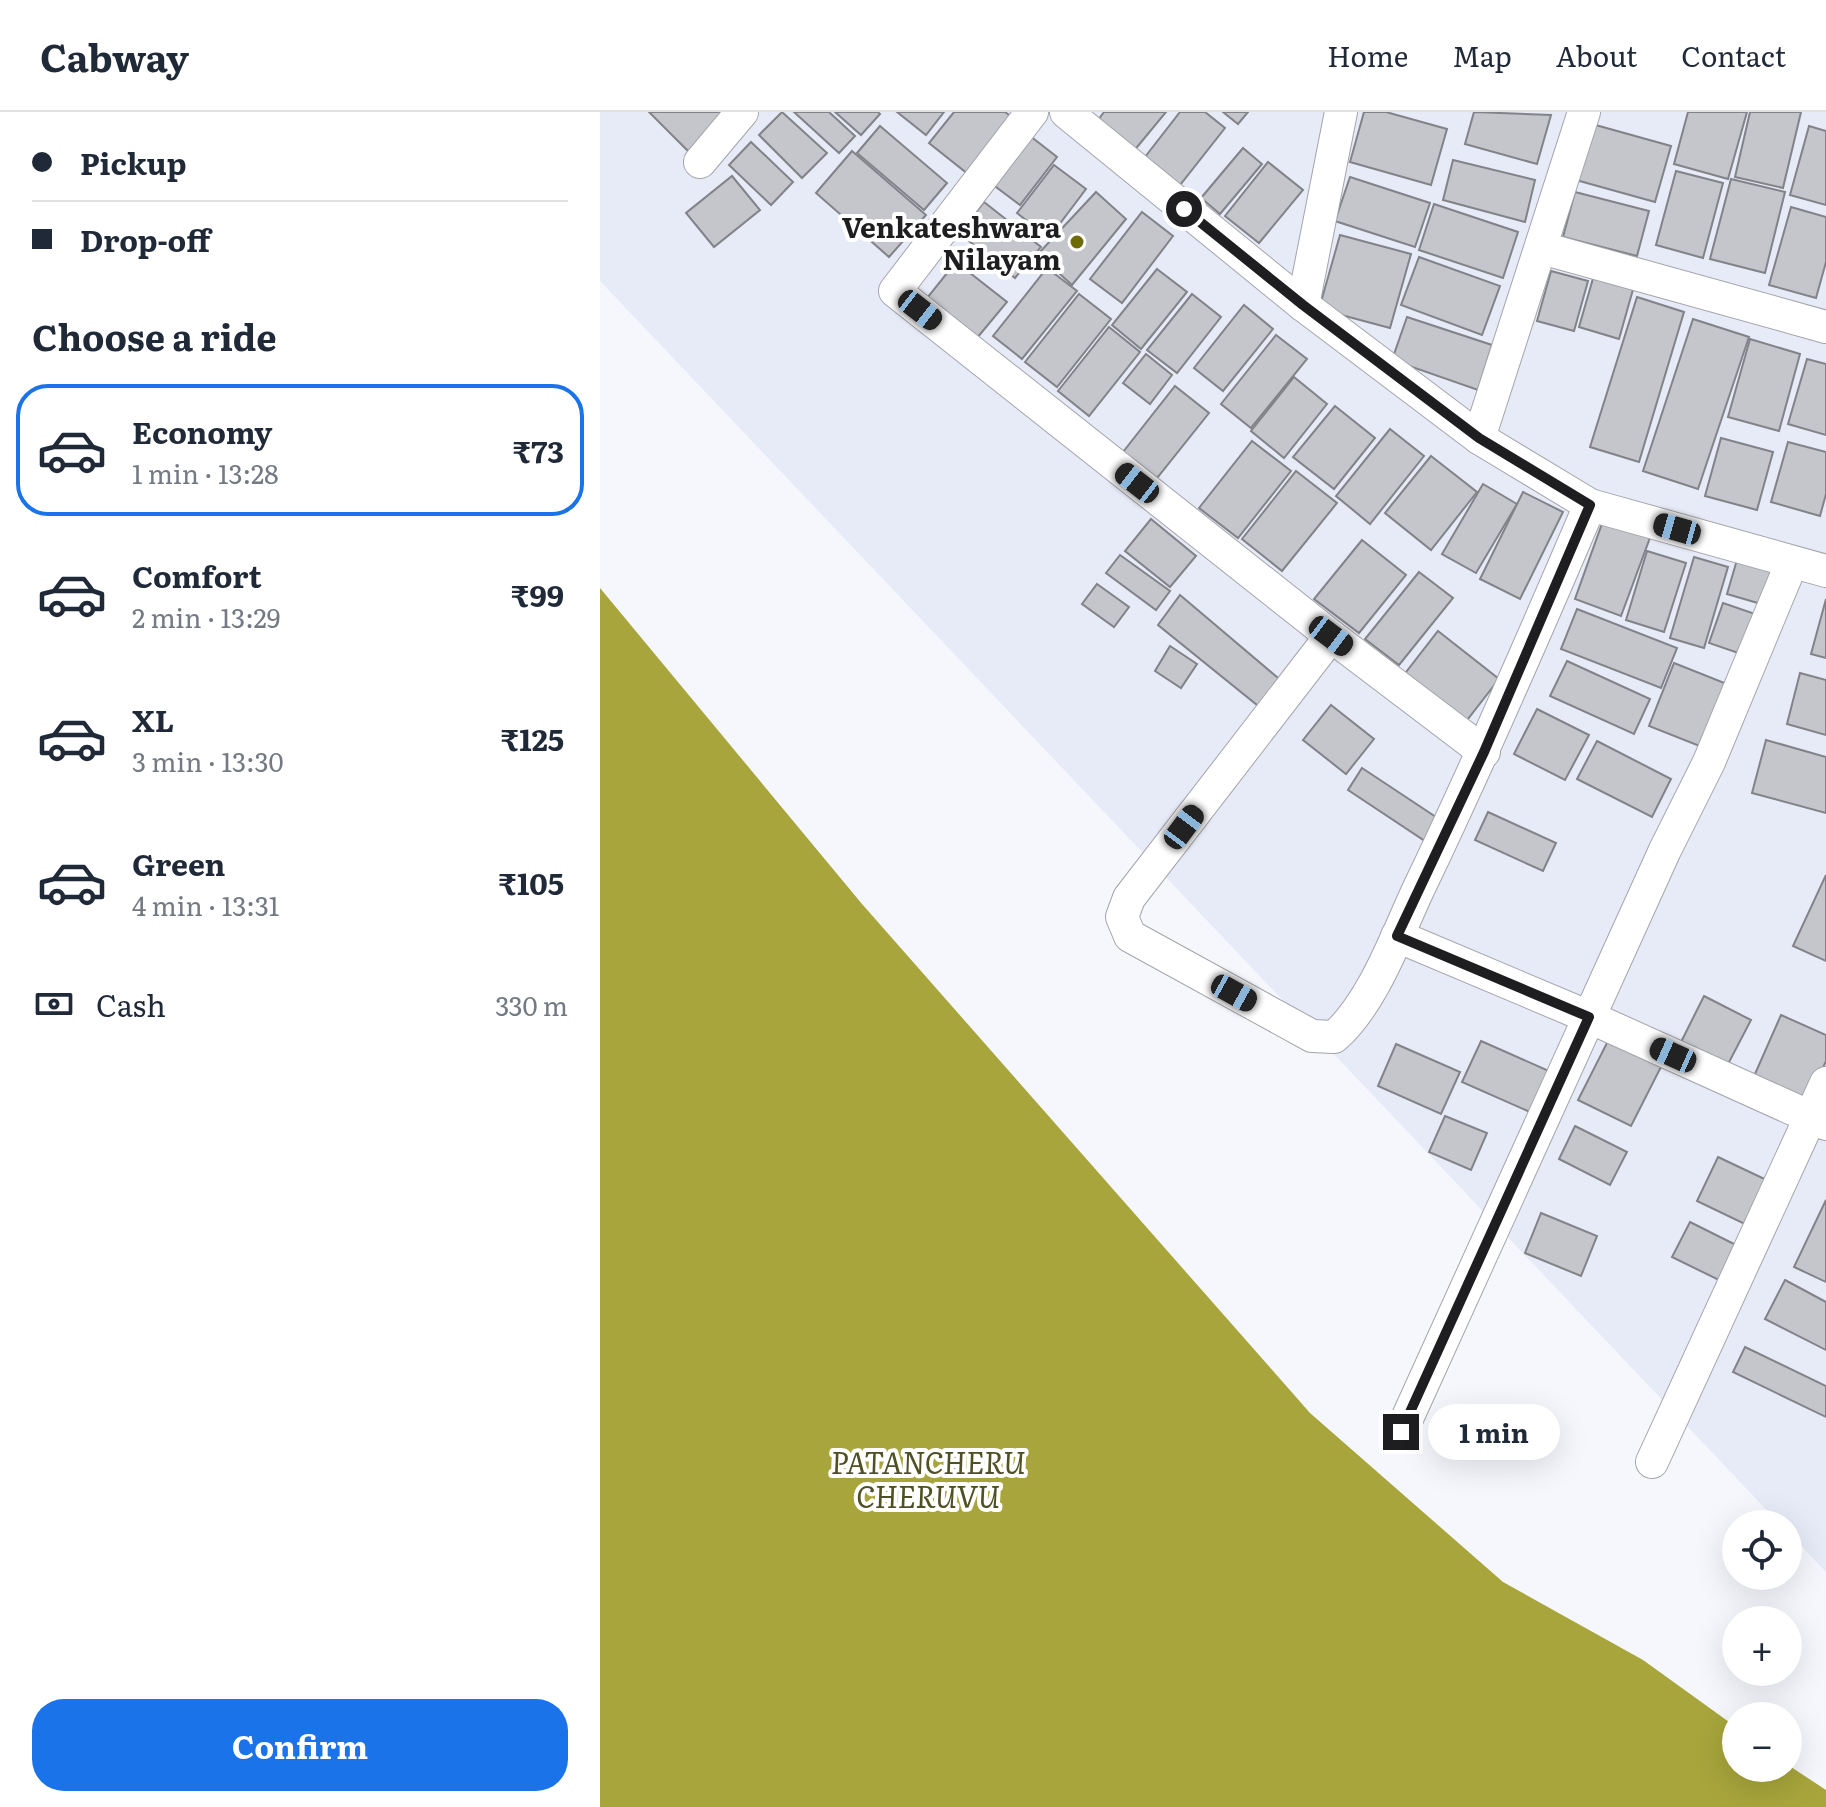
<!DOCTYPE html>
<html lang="en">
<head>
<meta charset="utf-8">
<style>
  body { margin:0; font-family:Literata,serif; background:#f2f2f3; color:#1f2937; height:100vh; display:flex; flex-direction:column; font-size:30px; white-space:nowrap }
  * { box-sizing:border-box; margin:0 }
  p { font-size:26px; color:#747a83 }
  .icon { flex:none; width:44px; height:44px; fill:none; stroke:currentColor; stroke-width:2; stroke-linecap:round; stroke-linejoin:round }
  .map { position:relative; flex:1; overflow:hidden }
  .drawer { display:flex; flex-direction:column; background:#fff; width:600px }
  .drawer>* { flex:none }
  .hud { display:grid; align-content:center; height:176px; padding:0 32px; background:#fff }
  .controls { position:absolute; left:1122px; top:1398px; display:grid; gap:16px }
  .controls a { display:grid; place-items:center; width:80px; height:80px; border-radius:50%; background:#fff; box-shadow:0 8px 32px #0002; font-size:40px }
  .end { position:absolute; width:36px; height:36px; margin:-18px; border:10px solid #1e1e20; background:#fff; box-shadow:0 0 0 4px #fff }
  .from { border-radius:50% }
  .bubble { position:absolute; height:56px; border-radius:28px; background:#fff; box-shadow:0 8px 32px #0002; font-size:26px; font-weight:700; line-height:56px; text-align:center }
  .car { position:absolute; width:24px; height:48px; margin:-24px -12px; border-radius:10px; box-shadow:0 0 6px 2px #0007; background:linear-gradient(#222 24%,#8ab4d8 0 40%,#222 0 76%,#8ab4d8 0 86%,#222 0) }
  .hud b { display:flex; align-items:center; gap:28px; height:76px; font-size:30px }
  .hud b+b { border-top:2px solid #e0e1e3 }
  .hud i { width:20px; height:20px; background:#1f2937 }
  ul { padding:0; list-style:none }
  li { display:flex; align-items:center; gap:24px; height:132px; margin:0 16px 12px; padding:0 16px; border:4px solid transparent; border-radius:32px }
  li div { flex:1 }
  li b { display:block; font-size:30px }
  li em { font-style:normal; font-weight:700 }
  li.selected { border-color:#1a73e8 }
  li>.icon { width:72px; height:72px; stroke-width:1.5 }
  h2 { padding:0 32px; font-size:36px; line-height:96px }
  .pay { display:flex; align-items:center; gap:20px; height:88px; padding:0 32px; font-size:30px }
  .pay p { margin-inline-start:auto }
  .button { display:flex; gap:16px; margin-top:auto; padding:16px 32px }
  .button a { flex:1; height:92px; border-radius:32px; background:#1a73e8; color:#fff; font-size:32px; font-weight:700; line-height:92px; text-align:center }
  header { display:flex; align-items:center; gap:48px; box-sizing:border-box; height:112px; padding:0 40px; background:#fff; border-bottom:2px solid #e0e1e3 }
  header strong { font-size:38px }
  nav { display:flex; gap:44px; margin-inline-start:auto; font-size:28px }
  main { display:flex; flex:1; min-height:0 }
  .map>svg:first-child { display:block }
  .built { fill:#e7eaf7 }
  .water { fill:#a7a53b }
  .building { fill:#c5c6cc; stroke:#828388; stroke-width:2 }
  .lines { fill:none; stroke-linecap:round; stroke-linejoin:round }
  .street-casing { stroke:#a4a5ab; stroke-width:34 }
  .street { stroke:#fff; stroke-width:32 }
  .route { stroke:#1e1e20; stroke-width:10 }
  .poi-dot { fill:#6e6b09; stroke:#fff; stroke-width:3 }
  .labels { text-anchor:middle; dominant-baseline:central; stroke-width:8; stroke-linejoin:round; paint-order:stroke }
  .poi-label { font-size:28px; font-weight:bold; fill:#1e1e20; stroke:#fff; text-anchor:end }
  .water-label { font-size:30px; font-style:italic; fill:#505025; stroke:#fff }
</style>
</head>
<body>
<header>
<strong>Cabway</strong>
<nav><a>Home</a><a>Map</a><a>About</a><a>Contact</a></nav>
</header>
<main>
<section class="drawer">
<div class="hud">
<b><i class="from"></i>Pickup</b>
<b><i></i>Drop-off</b>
</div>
<h2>Choose a ride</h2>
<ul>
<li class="selected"><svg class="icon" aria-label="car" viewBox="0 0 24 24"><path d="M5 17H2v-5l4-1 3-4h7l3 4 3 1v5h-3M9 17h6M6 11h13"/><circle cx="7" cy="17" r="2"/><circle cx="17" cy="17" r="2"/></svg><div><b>Economy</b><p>1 min · 13:28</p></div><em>₹73</em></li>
<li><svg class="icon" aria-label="car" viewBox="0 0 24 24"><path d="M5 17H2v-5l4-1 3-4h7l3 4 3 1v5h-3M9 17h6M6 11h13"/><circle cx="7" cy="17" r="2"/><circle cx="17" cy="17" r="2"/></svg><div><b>Comfort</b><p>2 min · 13:29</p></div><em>₹99</em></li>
<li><svg class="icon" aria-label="car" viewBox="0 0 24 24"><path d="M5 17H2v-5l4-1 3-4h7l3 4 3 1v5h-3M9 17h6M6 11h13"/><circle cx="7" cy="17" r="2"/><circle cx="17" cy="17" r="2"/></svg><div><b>XL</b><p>3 min · 13:30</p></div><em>₹125</em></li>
<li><svg class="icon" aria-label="car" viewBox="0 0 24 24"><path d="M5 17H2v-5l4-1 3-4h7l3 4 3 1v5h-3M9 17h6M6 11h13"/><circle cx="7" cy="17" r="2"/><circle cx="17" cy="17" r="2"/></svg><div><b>Green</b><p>4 min · 13:31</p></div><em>₹105</em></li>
</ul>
<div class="pay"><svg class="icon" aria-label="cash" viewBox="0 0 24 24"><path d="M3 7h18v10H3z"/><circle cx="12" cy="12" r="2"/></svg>Cash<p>330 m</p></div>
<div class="button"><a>Confirm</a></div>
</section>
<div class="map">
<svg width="1226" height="1695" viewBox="0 0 1226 1695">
  <rect width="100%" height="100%" fill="#f6f7fd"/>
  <!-- built -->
  <path class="built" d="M0 0H1226V1460L1188 1420V1412H1180L0 169Z"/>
  <!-- water -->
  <path class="water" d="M0 476 262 792 710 1301 903 1470 1043 1548 1136 1615V1656H1188V1653L1226 1678V1695H0Z"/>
  <!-- building -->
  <g class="building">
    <path d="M49 0H130L90 41Z"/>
    <path d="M182 0 227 41 202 66 159 23Z"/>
    <path d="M194 0H229L255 24 239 41Z"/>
    <path d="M235 0H278L280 2 261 23Z"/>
    <path d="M297 0H344L326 23Z"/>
    <path d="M354 0H405L413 6 368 62 329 31Z"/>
    <path d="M504 0H566L533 40 496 11Z"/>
    <path d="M580 0H605L625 16 580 73 545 45Z"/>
    <path d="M623 0H648L638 12Z"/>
    <path d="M764 0H786L847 17 831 73 750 50Z"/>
    <path d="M874 0 951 3 937 52 865 32Z"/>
    <path d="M1088 0H1147L1128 67 1074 52Z"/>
    <path d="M1150 0H1201L1183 76 1135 65Z"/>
    <path d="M992 12 1071 34 1055 90 976 68Z"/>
    <path d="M280 14 347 71 324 98 257 41Z"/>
    <path d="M1209 14 1226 19V93L1190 83Z"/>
    <path d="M425 20 457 45 420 93 388 69Z"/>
    <path d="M151 30 193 70 171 93 129 53Z"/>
    <path d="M643 36 662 52 620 102 601 86Z"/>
    <path d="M252 39 326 103 289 145 216 81Z"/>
    <path d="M853 48 935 68 925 110 843 88Z"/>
    <path d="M668 50 703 78 659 131 625 104Z"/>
    <path d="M454 53 486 77 449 126 417 101Z"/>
    <path d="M1076 59 1123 71 1103 146 1056 133Z"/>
    <path d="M132 64 160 98 114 135 86 101Z"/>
    <path d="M750 65 830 91 815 135 735 109Z"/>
    <path d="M1131 67 1185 80 1165 161 1110 147Z"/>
    <path d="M496 80 526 107 472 173 438 142Z"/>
    <path d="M975 80 1049 99 1037 144 963 125Z"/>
    <path d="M384 90 441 135 415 166 359 121Z"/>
    <path d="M834 92 918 120 903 166 819 138Z"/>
    <path d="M1191 95 1226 105V150L1216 186 1169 173Z"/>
    <path d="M542 100 573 124 522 191 490 167Z"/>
    <path d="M740 123 811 142 790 216 719 197Z"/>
    <path d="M819 145 900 174 882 223 801 193Z"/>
    <path d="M356 150 407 190 377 226 327 186Z"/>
    <path d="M447 156 477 179 422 247 393 224Z"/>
    <path d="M557 157 587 180 541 237 512 213Z"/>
    <path d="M951 159 988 169 974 219 937 209Z"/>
    <path d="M994 163 1034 174 1019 227 979 215Z"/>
    <path d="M479 182 511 207 457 275 425 250Z"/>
    <path d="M592 182 621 205 577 261 547 238Z"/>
    <path d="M1037 185 1084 200 1039 350 990 335Z"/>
    <path d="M644 193 673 217 623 279 594 256Z"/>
    <path d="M807 205 892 233 878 278 792 248Z"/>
    <path d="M1093 207 1149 225 1098 377 1043 359Z"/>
    <path d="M509 215 540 240 489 304 458 279Z"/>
    <path d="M676 223 707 247 651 316 621 292Z"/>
    <path d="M1150 227 1200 242 1179 319 1128 305Z"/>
    <path d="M546 242 572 263 550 292 523 271Z"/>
    <path d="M1207 247 1226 252V323L1188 312Z"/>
    <path d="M694 265 727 292 684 346 651 319Z"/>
    <path d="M575 274 609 301 557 366 523 340Z"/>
    <path d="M735 294 775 326 734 377 693 345Z"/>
    <path d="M790 317 824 344 770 412 736 384Z"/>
    <path d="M1121 326 1173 340 1157 398 1105 384Z"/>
    <path d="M652 329 691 359 638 426 599 396Z"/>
    <path d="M1188 330 1226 340V382L1220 404 1171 390Z"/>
    <path d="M831 344 877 380 831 438 785 401Z"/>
    <path d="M696 359 737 391 682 459 642 427Z"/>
    <path d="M883 372 917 392 876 461 842 442Z"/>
    <path d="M923 380 963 400 920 487 880 467Z"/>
    <path d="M1004 406 1051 423 1021 504 975 487Z"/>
    <path d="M551 407 596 444 570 475 525 439Z"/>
    <path d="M762 428 806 463 759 521 714 487Z"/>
    <path d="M1047 439 1086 451 1064 520 1026 508Z"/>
    <path d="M1139 441 1181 454 1168 494 1127 482Z"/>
    <path d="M520 443 570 479 556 498 506 461Z"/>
    <path d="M1094 445 1128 455 1104 536 1070 526Z"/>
    <path d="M819 460 853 486 799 553 765 527Z"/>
    <path d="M497 472 529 495 514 515 482 492Z"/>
    <path d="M580 483 684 571 662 597 558 513Z"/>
    <path d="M1226 487V546L1211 542Z"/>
    <path d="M1123 491 1164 505 1150 545 1109 531Z"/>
    <path d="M977 497 1077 536 1061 576 961 537Z"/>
    <path d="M838 519 899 567 864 612 803 564Z"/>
    <path d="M570 534 597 552 581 576 555 559Z"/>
    <path d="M967 549 1050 587 1034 622 950 584Z"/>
    <path d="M1074 551 1132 574 1107 637 1049 614Z"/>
    <path d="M1200 561 1226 568V623L1187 612Z"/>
    <path d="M731 593 774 627 746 662 703 628Z"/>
    <path d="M937 597 989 623 965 668 914 642Z"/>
    <path d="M1166 628 1226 645V701L1152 681Z"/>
    <path d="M997 629 1071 667 1052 705 977 667Z"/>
    <path d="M762 656 839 707 825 729 748 678Z"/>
    <path d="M888 700 956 731 943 759 875 728Z"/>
    <path d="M1226 763V849L1193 834Z"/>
    <path d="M1104 884 1151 908 1126 956 1080 932Z"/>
    <path d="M1181 903 1226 923V949L1205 995 1151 971Z"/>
    <path d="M1012 921 1065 947 1031 1014 978 988Z"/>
    <path d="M881 929 958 963 939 1004 862 970Z"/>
    <path d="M796 932 860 960 841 1002 778 974Z"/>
    <path d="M845 1004 887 1021 871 1058 829 1040Z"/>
    <path d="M975 1014 1027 1040 1010 1073 959 1047Z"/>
    <path d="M1118 1045 1173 1071 1151 1115 1097 1089Z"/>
    <path d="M1226 1088V1170L1194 1155Z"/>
    <path d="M941 1101 997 1124 981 1164 925 1141Z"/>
    <path d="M1090 1110 1142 1136 1125 1171 1072 1145Z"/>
    <path d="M1185 1168 1226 1190V1238L1165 1207Z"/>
    <path d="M1145 1235 1226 1274V1305L1133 1260Z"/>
  </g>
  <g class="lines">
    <!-- street casing -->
    <g class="street-casing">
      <g id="street">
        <path d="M432 0 295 179 731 524 884 640"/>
        <path d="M466 0 703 193 879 326 990 393 1226 459"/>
        <path d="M100 50 142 0"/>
        <path d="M942 136 1226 215"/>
        <path d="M703 193 741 0"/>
        <path d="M879 326 984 0"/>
        <path d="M731 524 529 786 522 805 530 824 712 924 734 925C772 893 797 823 818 778 879 651 935 522 990 393"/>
        <path d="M797 824 989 905 1226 1012"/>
        <path d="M801 1320 1065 738 1109 650 1192 450"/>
        <path d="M1052 1350 1226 971"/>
      </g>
    </g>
    <!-- street -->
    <use href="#street" class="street"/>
  </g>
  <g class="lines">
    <!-- route -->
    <path class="route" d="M584 97 703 193 879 326 990 393 884 640 797 824 989 905 801 1320"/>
  </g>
  <!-- markers -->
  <circle class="poi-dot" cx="477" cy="130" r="8"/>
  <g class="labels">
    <!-- poi labels -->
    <g class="poi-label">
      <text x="461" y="114">Venkateshwara<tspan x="461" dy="32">Nilayam</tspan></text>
    </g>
    <!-- water labels -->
    <g class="water-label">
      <text x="328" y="1349">PATANCHERU<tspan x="328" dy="34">CHERUVU</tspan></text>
    </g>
  </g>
</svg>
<div class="controls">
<a><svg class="icon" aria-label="locate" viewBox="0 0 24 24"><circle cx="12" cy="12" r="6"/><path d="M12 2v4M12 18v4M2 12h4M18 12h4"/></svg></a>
<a>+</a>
<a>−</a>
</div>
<i class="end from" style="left:584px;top:97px"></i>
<i class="end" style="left:801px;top:1320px"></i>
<div class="bubble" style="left:828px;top:1292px;width:132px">1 min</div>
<i class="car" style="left:320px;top:198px;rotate:128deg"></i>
<i class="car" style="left:537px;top:371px;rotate:308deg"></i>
<i class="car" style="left:1077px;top:417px;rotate:286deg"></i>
<i class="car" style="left:731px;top:524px;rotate:127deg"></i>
<i class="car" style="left:584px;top:715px;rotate:37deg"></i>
<i class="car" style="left:634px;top:881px;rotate:119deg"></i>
<i class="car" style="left:1073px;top:943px;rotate:294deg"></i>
</div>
</main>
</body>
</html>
